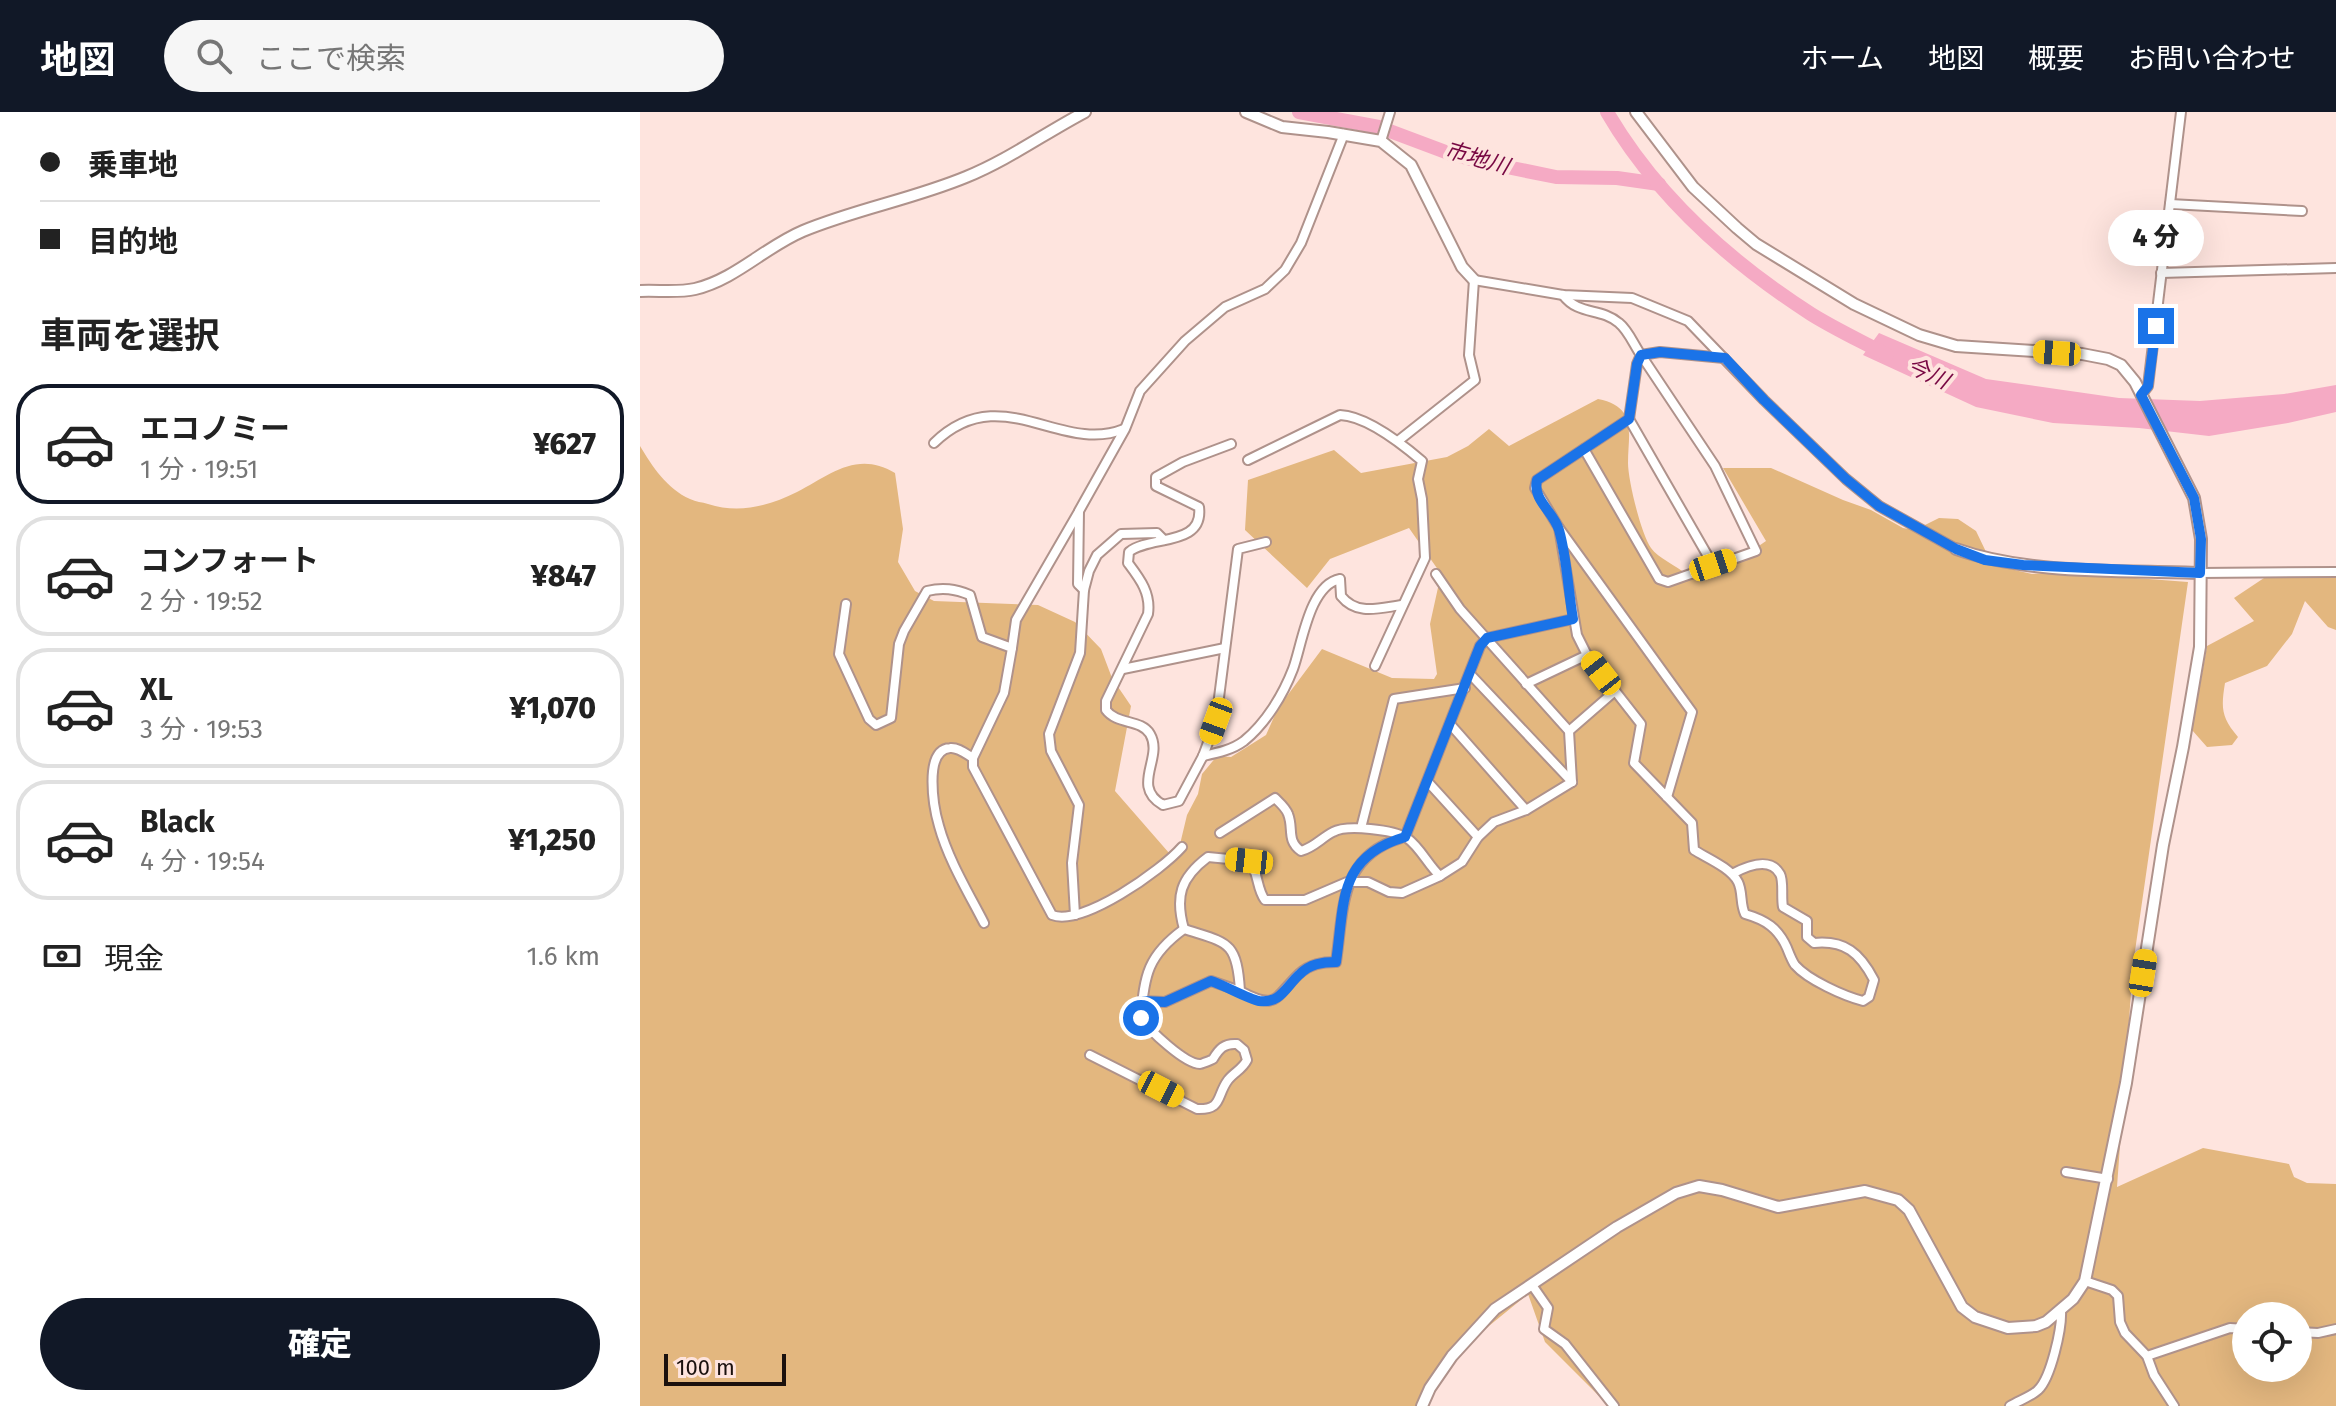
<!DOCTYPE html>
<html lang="ja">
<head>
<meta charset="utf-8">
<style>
  body { margin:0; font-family:"Fira Sans","Noto Sans JP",sans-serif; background:#f6f6f6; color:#222; height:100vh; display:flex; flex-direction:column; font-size:30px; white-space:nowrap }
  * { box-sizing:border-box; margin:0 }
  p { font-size:26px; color:#767676 }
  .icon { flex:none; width:44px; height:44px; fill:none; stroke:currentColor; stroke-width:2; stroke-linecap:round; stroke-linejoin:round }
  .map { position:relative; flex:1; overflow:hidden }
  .sheet { display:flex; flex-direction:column; background:#fff; width:640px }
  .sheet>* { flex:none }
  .banner { display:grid; align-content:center; height:176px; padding:0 40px; background:#fff }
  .fabs { position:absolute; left:1592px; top:1190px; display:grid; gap:16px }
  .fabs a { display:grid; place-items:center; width:80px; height:80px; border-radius:50%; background:#fff; box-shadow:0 8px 32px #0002; font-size:40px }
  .scale { position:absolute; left:24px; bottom:20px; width:122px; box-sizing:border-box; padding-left:8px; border:4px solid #1b110e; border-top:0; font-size:22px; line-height:28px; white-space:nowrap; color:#1b110e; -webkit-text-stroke:6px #fee4de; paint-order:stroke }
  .end { position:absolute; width:36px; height:36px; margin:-18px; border:10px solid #1a73e8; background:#fff; box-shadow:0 0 0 4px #fff }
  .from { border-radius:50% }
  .bubble { position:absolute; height:56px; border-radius:28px; background:#fff; box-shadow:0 8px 32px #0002; font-size:26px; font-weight:800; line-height:56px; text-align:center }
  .car { position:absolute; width:24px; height:48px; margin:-24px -12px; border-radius:10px; box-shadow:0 0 6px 2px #0007; background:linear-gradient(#f5c518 24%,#345 0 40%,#f5c518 0 76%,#345 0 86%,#f5c518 0) }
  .banner b { display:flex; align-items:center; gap:28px; height:76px; font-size:30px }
  .banner b+b { border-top:2px solid #e0e0e0 }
  .banner i { width:20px; height:20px; background:#222 }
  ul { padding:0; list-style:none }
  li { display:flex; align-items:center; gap:24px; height:120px; margin:0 16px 12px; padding:0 24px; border:4px solid #e0e0e0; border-radius:32px }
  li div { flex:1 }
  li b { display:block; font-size:30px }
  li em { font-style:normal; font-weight:800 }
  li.current { border-color:#111827 }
  li>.icon { width:72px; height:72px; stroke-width:1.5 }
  h2 { padding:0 40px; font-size:36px; line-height:96px }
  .pay { display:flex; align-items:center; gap:20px; height:88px; padding:0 40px; font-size:30px }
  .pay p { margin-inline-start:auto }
  .primary-button { display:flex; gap:16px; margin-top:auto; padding:16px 40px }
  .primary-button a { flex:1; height:92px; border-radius:48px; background:#111827; color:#fff; font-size:32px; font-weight:800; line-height:92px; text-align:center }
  header { display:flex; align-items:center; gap:48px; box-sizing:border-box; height:112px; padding:0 40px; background:#111827; color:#fff }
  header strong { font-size:38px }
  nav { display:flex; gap:44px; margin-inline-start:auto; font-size:28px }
  .search { width:560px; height:72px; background:#f6f6f6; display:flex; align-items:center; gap:20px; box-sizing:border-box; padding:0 28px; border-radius:44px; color:#767676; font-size:30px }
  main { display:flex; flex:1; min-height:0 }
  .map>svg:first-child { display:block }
  .green { fill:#e3b77f; fill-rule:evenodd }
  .water { fill:#f5aac4 }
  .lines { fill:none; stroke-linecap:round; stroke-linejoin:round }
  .river { stroke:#f5aac4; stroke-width:14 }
  .minor-casing { stroke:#af928b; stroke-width:12 }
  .tertiary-casing { stroke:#af928b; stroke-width:14 }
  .minor { stroke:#fff; stroke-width:8 }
  .tertiary { stroke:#fff; stroke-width:10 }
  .route { stroke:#1a73e8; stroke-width:10 }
  .labels { text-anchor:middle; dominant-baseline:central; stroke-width:8; stroke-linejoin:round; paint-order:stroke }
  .water-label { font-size:22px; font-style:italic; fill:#780843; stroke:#fee4de }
</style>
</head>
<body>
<header>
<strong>地図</strong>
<div class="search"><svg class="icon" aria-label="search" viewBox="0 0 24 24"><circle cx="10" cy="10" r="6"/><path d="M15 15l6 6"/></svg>ここで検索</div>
<nav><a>ホーム</a><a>地図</a><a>概要</a><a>お問い合わせ</a></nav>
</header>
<main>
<section class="sheet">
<div class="banner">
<b><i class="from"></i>乗車地</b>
<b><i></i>目的地</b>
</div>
<h2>車両を選択</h2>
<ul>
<li class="current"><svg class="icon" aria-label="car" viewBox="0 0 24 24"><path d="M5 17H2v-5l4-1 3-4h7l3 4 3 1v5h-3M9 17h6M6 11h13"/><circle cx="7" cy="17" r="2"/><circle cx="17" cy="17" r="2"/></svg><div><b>エコノミー</b><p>1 分 · 19:51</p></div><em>¥627</em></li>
<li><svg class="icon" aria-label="car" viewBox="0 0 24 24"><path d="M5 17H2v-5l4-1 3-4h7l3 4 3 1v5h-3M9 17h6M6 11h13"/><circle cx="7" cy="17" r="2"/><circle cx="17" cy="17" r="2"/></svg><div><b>コンフォート</b><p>2 分 · 19:52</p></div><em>¥847</em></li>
<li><svg class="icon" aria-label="car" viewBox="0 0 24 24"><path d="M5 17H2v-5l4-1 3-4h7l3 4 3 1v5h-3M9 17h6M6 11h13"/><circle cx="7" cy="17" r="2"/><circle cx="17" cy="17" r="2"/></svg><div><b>XL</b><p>3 分 · 19:53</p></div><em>¥1,070</em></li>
<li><svg class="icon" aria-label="car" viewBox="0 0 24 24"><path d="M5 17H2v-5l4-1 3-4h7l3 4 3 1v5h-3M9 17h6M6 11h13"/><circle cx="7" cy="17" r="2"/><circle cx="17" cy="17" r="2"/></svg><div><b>Black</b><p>4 分 · 19:54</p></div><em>¥1,250</em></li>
</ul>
<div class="pay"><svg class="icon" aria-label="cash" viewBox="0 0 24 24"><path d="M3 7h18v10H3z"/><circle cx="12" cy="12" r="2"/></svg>現金<p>1.6 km</p></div>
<div class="primary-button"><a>確定</a></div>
</section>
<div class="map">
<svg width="1696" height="1294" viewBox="0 0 1696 1294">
  <rect width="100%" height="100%" fill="#fee4de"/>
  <!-- green -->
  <g class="green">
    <path d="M958 287C998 295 988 321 988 351 988 368 1001 422 1011 436 1018 446 1037 454 1046 462L1110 440 1126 429 1083 356H1131L1203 388 1231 398 1263 416 1275 418 1299 406 1318 407 1336 419 1348 444 1362 449 1370 457 1392 462 1417 460 1548 470 1493 853 1477 1075 1563 1036 1649 1052 1654 1065 1667 1071 1696 1072V1294H969L905 1230 888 1182 812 1244 785 1294H0V334C12 354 27 377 50 387 56 390 62 390 68 392 99 402 129 394 157 380 190 363 217 338 255 361L263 417 258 450 275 479 294 489 398 493 435 510 461 537 472 566 491 594 475 679 536 749 547 703 558 682 562 662 577 644 591 645 626 623 638 596 682 537 752 566 794 567 797 562 790 512 801 462 769 416 690 447 667 476 605 418 608 368 694 338 721 361 807 345 828 334 849 317 869 334ZM1606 1204H1658V1256H1606Z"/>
    <path d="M1627 464 1696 465V518L1688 515 1665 489 1652 522 1627 554 1585 571C1581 596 1581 605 1598 625L1592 633 1567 635 1552 618 1567 534 1614 509 1594 486Z"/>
  </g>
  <!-- water -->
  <path class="water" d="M1239 221 1346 267 1479 286 1560 289 1644 282 1696 273V300L1648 311 1569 324 1499 316 1413 311 1336 295 1223 243Z"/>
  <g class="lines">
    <!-- river -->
    <g class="river">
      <path d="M659 0 739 15 811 42 847 51 916 65 977 66 1019 72"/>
      <path d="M967 0C1016 84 1090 150 1171 202 1195 217 1221 229 1247 243"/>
    </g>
    <!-- minor casing -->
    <g class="minor-casing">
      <g id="minor">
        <path d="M741 29 750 0"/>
        <path d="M1530 92 1662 99"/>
        <path d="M1521 161 1696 156"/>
        <path d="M923 183C939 204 960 195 979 211 988 218 994 233 1001 243L997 252 989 307 897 368 895 376 919 416 1052 600 1027 685"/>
        <path d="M1501 283 1508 274 1541 0"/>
        <path d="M989 307 1073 453"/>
        <path d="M758 329 835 268 829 243 834 168 923 183 992 186 1048 209 1124 288 1206 367 1239 394 1316 437"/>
        <path d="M294 331C361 266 420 343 484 317"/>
        <path d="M591 332 543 350 516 365V374L559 395C564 435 510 423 489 440L488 451C500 467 511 481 508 502L466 589V598C477 613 501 607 510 622 524 646 490 674 523 693L539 689 563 644 576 609 598 437 626 430"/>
        <path d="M944 337 1019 467 1028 470 1116 439 1075 354 1001 243 1020 240 1084 246"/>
        <path d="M608 348 700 303C727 304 762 332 782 349L778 367 782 387 785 446 735 554"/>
        <path d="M919 416 937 523 947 543 1001 612 994 651 1052 711 1054 738C1067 746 1091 756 1098 770 1103 780 1100 792 1105 802 1126 808 1138 816 1147 836 1149 841 1152 849 1155 853 1168 868 1204 884 1223 889L1229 885 1234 868C1220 841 1205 828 1174 831L1167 825V809L1143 795C1141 785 1144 769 1140 762 1130 744 1105 755 1092 762"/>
        <path d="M1560 461 1696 460"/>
        <path d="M796 462 820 497 929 619 932 670"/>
        <path d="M444 478 438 472 439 399 485 317 500 279 545 229 585 195 625 177 645 158 661 131 704 22"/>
        <path d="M206 492 199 542 229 607 236 613 251 606 259 532 264 519 287 479C303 475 315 477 330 483L342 525 372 536 364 581 333 646V655L412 803C442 815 522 758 542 735"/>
        <path d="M372 536 376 508 438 401"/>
        <path d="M483 557 585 536"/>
        <path d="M831 563 932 670"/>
        <path d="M886 572 947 543"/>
        <path d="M810 612 886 698"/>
        <path d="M929 619 975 579"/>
        <path d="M563 644C577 641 592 638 604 629 626 611 643 583 653 557 662 533 669 473 700 467L701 484C717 504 739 496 762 493"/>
        <path d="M333 646C326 642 318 635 310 636 283 638 294 697 299 714 308 747 328 780 344 811"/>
        <path d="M788 670 838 725"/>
        <path d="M721 716 754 587 825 576"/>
        <path d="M580 721 635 686C639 690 646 696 648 702 654 717 646 728 661 739 675 735 681 726 693 720 707 712 754 718 767 726 780 735 788 753 800 764L822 750 838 725 854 710 886 698 932 670"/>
        <path d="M765 725 840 534 847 526 933 507"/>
        <path d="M435 803 432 751 439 693 411 639 409 622 440 541 444 478 449 459 457 443 481 422 517 421 524 428"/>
        <path d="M544 817C587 831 597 828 600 879 638 899 634 886 659 862 670 852 682 850 696 850 704 796 699 745 761 726"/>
        <path d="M544 817C535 785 540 766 568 745L609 749C619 760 616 776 625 788H665L707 770H728L749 780 762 781 800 764"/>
        <path d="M502 889 525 890 571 869 600 879"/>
        <path d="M450 943 557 997C583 998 576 984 588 968 594 960 602 958 607 948L604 938 597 932C584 931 579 937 573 947 572 948 561 952 560 952 545 952 509 918 501 906 504 863 508 843 544 817"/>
        <path d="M1426 1060 1468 1067"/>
        <path d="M1445 1169 1472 1178 1478 1184 1480 1210 1485 1221 1507 1244 1514 1263 1534 1294"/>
        <path d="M892 1173 908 1196 904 1217 925 1232 974 1294"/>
        <path d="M1658 1220 1678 1221 1696 1217"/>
        <path d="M1507 1244 1590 1216 1606 1217"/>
        <path d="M1370 1294C1378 1289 1392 1284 1398 1278 1411 1266 1422 1216 1421 1199"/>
      </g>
    </g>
    <!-- tertiary casing -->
    <g class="tertiary-casing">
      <g id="tertiary">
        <path d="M606 0 642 15 688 20 741 29 771 53 822 155 834 168"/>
        <path d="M0 179C18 178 37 181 55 177 96 167 125 135 163 119 216 97 273 87 326 65 368 48 405 21 445 0"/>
        <path d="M1316 437C1389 463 1483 458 1560 461"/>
        <path d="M782 1294 790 1276 812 1244 855 1197 977 1115 1036 1081 1059 1074 1082 1078 1138 1095 1225 1079 1258 1088 1269 1098 1322 1195 1335 1205 1368 1216 1396 1214 1406 1210 1433 1187 1445 1169 1486 971 1523 733 1543 635 1560 535 1561 427 1554 386 1495 270 1481 253 1468 247 1442 242 1316 234 1279 223 1214 192 1116 132 1097 116 1053 75 996 0"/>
      </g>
    </g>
    <!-- minor -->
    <use href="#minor" class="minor"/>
    <!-- tertiary -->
    <use href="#tertiary" class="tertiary"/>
  </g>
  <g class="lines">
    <!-- route -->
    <path class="route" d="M501 906 502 889 525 890 571 869C584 873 608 887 619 889 641 892 646 874 660 862 670 852 682 850 696 850 705 790 697 745 765 725L840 534 847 526 933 507C928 478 927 446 919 418 914 400 892 388 897 368L989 307 997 252 1001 243 1020 240 1085 246 1124 288 1206 367 1239 394 1316 437 1345 448 1383 453 1560 461 1561 427 1554 386 1501 283 1508 274 1516 214"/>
  </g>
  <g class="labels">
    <!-- water labels -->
    <g class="water-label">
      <text transform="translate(837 46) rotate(16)">市地川</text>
      <text transform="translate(1288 261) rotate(25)">今川</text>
    </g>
  </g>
</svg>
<div class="fabs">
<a><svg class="icon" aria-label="locate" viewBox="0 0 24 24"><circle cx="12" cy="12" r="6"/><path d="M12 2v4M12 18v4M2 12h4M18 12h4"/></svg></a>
</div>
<div class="scale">100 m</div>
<i class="end from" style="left:501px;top:906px"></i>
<i class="end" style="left:1516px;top:214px"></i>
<div class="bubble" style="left:1468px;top:98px;width:96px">4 分</div>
<i class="car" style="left:1417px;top:241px;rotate:274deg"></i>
<i class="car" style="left:1073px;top:453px;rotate:72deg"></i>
<i class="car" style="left:961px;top:561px;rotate:322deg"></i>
<i class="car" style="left:576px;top:609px;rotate:200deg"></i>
<i class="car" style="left:609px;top:749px;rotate:276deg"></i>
<i class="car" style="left:1503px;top:861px;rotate:9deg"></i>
<i class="car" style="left:521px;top:977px;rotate:117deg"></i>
</div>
</main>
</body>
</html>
